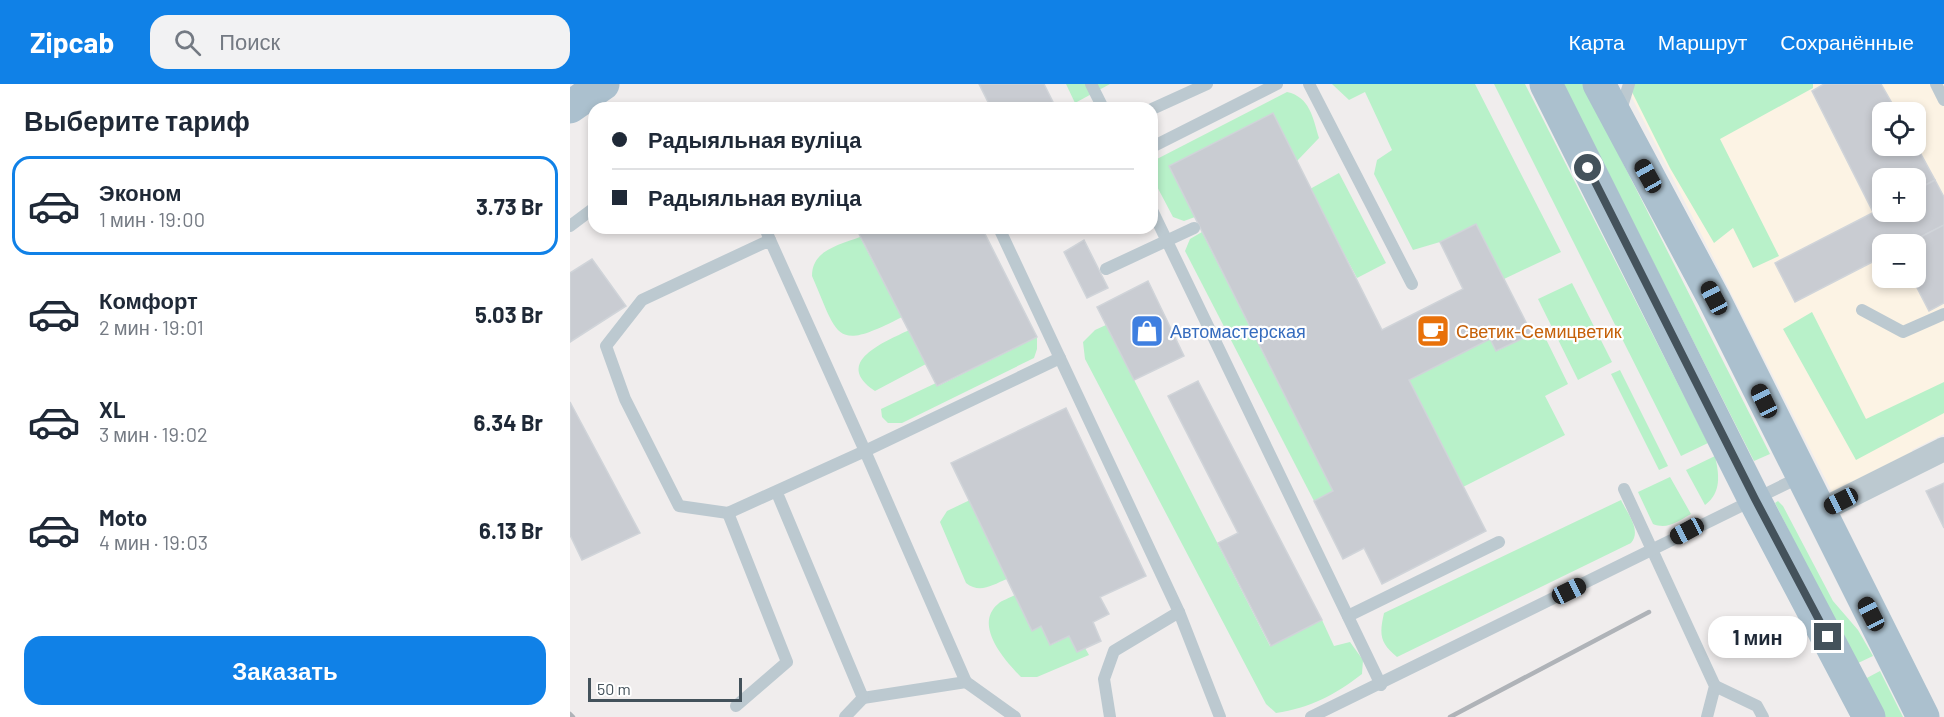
<!DOCTYPE html>
<html lang="ru">
<head>
<meta charset="utf-8">
<style>
  body { margin:0; font-family:Barlow,sans-serif; background:#f2f2f3; color:#1f2937; height:100vh; display:flex; flex-direction:column; font-size:22px; white-space:nowrap }
  * { box-sizing:border-box; margin:0 }
  p { font-size:20px; color:#747a83 }
  .icon { flex:none; width:33px; height:33px; fill:none; stroke:currentColor; stroke-width:2; stroke-linecap:round; stroke-linejoin:round }
  .map { position:relative; flex:1; overflow:hidden }
  .drawer { display:flex; flex-direction:column; background:#fff; width:570px }
  .drawer>* { flex:none }
  .hud { position:absolute; left:18px; top:18px; width:570px; height:132px; border-radius:18px; box-shadow:0 3px 9px #0003; display:grid; align-content:center; height:132px; padding:0 24px; background:#fff }
  .tools { position:absolute; left:1302px; top:18px; display:grid; gap:12px }
  .tools a { display:grid; place-items:center; width:54px; height:54px; border-radius:12px; background:#fff; box-shadow:0 3px 9px #0003; font-size:30px }
  .scale { position:absolute; left:18px; bottom:15px; width:154px; box-sizing:border-box; padding-left:6px; border:3px solid #44525b; border-top:0; font-size:16px; line-height:21px; white-space:nowrap; color:#44525b; -webkit-text-stroke:4px #fff; paint-order:stroke }
  .end { position:absolute; width:27px; height:27px; margin:-14px; border:8px solid #44525b; background:#fff; box-shadow:0 0 0 3px #fff }
  .from { border-radius:50% }
  .bubble { position:absolute; height:42px; border-radius:18px; background:#fff; box-shadow:0 3px 9px #0003; font-size:20px; font-weight:700; line-height:42px; text-align:center }
  .car { position:absolute; width:18px; height:36px; margin:-18px -9px; border-radius:8px; box-shadow:0 0 4px 2px #0007; background:linear-gradient(#222 24%,#8ab4d8 0 40%,#222 0 76%,#8ab4d8 0 86%,#222 0) }
  .hud b { display:flex; align-items:center; gap:21px; height:57px; font-size:22px }
  .hud b+b { border-top:2px solid #e0e1e3 }
  .hud i { width:15px; height:15px; background:#1f2937 }
  ul { padding:0; list-style:none }
  li { display:flex; align-items:center; gap:18px; height:99px; margin:0 12px 9px; padding:0 12px; border:3px solid transparent; border-radius:18px }
  li div { flex:1 }
  li b { display:block; font-size:22px }
  li em { font-style:normal; font-weight:700 }
  li.active { border-color:#1081e7 }
  li>.icon { width:54px; height:54px; stroke-width:1.5 }
  h2 { padding:0 24px; font-size:27px; line-height:72px }
  .cta { display:flex; gap:12px; margin-top:auto; padding:12px 24px }
  .cta a { flex:1; height:69px; border-radius:18px; background:#1081e7; color:#fff; font-size:24px; font-weight:700; line-height:69px; text-align:center }
  header { display:flex; align-items:center; gap:36px; box-sizing:border-box; height:84px; padding:0 30px; background:#1081e7; color:#fff }
  header strong { font-size:28px }
  nav { display:flex; gap:33px; margin-inline-start:auto; font-size:21px }
  .search { width:420px; height:54px; background:#f2f2f3; display:flex; align-items:center; gap:15px; box-sizing:border-box; padding:0 21px; border-radius:18px; color:#747a83; font-size:22px }
  main { display:flex; flex:1; min-height:0 }
  .map>svg:first-child { display:block }
  .commercial { fill:#fcf3e4; fill-rule:evenodd }
  .green { fill:#b8f1c9 }
  .building { fill:#c9ccd2; stroke:#d0d4d9; stroke-width:1.5 }
  .lines { fill:none; stroke-linecap:round; stroke-linejoin:round }
  .service { stroke:#bcc9d0; stroke-width:12 }
  .minor { stroke:#bcc9d0; stroke-width:24 }
  .primary { stroke:#abc0ce; stroke-width:33 }
  .rail { stroke:#afb3b8; stroke-width:4.5 }
  .route { stroke:#44525b; stroke-width:8 }
  .labels { text-anchor:middle; dominant-baseline:central; stroke-width:4.5; stroke-linejoin:round; paint-order:stroke }
  .shop-label { font-size:18px; fill:#366cbe; stroke:#fff; text-anchor:start }
  .food-label { font-size:18px; fill:#c56008; stroke:#fff; text-anchor:start }
</style>
</head>
<body>
<header>
<strong>Zipcab</strong>
<div class="search"><svg class="icon" aria-label="search" viewBox="0 0 24 24"><circle cx="10" cy="10" r="6"/><path d="M15 15l6 6"/></svg>Поиск</div>
<nav><a>Карта</a><a>Маршрут</a><a>Сохранённые</a></nav>
</header>
<main>
<section class="drawer">
<h2>Выберите тариф</h2>
<ul>
<li class="active"><svg class="icon" aria-label="car" viewBox="0 0 24 24"><path d="M5 17H2v-5l4-1 3-4h7l3 4 3 1v5h-3M9 17h6M6 11h13"/><circle cx="7" cy="17" r="2"/><circle cx="17" cy="17" r="2"/></svg><div><b>Эконом</b><p>1 мин · 19:00</p></div><em>3.73 Br</em></li>
<li><svg class="icon" aria-label="car" viewBox="0 0 24 24"><path d="M5 17H2v-5l4-1 3-4h7l3 4 3 1v5h-3M9 17h6M6 11h13"/><circle cx="7" cy="17" r="2"/><circle cx="17" cy="17" r="2"/></svg><div><b>Комфорт</b><p>2 мин · 19:01</p></div><em>5.03 Br</em></li>
<li><svg class="icon" aria-label="car" viewBox="0 0 24 24"><path d="M5 17H2v-5l4-1 3-4h7l3 4 3 1v5h-3M9 17h6M6 11h13"/><circle cx="7" cy="17" r="2"/><circle cx="17" cy="17" r="2"/></svg><div><b>XL</b><p>3 мин · 19:02</p></div><em>6.34 Br</em></li>
<li><svg class="icon" aria-label="car" viewBox="0 0 24 24"><path d="M5 17H2v-5l4-1 3-4h7l3 4 3 1v5h-3M9 17h6M6 11h13"/><circle cx="7" cy="17" r="2"/><circle cx="17" cy="17" r="2"/></svg><div><b>Moto</b><p>4 мин · 19:03</p></div><em>6.13 Br</em></li>
</ul>
<div class="cta"><a>Заказать</a></div>
</section>
<div class="map">
<svg width="1374" height="633" viewBox="0 0 1374 633">
  <rect width="100%" height="100%" fill="#f0eded"/>
  <!-- commercial -->
  <path class="commercial" d="M1055 0H1374V350L1342 366 1347 379 1265 414ZM1312 28H1346V62H1312ZM1312 94H1346V128H1312ZM1312 160H1346V194H1312Z"/>
  <!-- green -->
  <g class="green">
    <path d="M496 0H540L505 19Z"/>
    <path d="M762 0H905L991 168 934 195 906 140 870 158 843 166 804 90 807 76 822 66 795 8 779 16Z"/>
    <path d="M924 0H955L1138 359 1111 372Z"/>
    <path d="M993 0H1013L1200 370 1184 377Z"/>
    <path d="M1058 0H1243V4L1150 55 1209 172 1183 184 1163 144 1144 159 1100 84Z"/>
    <path d="M717 8C740 13 743 34 749 54L727 77 703 30 599 82 625 133 614 137 603 133 582 93 585 76Z"/>
    <path d="M769 89 816 179 787 194 740 105Z"/>
    <path d="M632 148 763 407 744 417 615 167 620 155Z"/>
    <path d="M290 153 332 233C264 268 269 254 242 192 242 166 269 161 290 153Z"/>
    <path d="M1002 199 1042 278 1008 296 968 215Z"/>
    <path d="M1242 228 1296 335 1374 298V329L1286 376 1213 245Z"/>
    <path d="M536 241 700 562 752 536 764 562 780 558 793 576 792 590C765 611 740 624 706 629L696 620 515 275 513 258 525 246Z"/>
    <path d="M971 245 998 300 975 312 995 351 893 403 839 296 920 255 927 267Z"/>
    <path d="M339 246 356 280 305 307C262 278 315 258 339 246Z"/>
    <path d="M467 253V265L464 274 332 339H318L312 333 311 325 366 299 368 302Z"/>
    <path d="M1050 286 1098 382 1089 386 1041 290Z"/>
    <path d="M1145 372C1149 390 1152 408 1135 421L1116 386Z"/>
    <path d="M1100 393 1121 430C1108 437 1098 446 1083 440L1068 408Z"/>
    <path d="M400 416 437 495C422 501 410 510 396 499L370 438 377 427Z"/>
    <path d="M1051 416C1057 429 1072 446 1061 459L827 573C810 559 809 551 814 529Z"/>
    <path d="M1208 417 1213 422 1263 517 1288 546 1303 572 1286 580 1205 419Z"/>
    <path d="M445 511 462 546 471 542 481 561 499 552 507 568 515 564 519 571 467 593H451C435 577 403 541 428 520 432 516 440 514 445 511Z"/>
    <path d="M1310 587 1333 633H1312L1293 596Z"/>
  </g>
  <!-- building -->
  <g class="building">
    <path d="M409 0H474L486 24H421Z"/>
    <path d="M1254 0H1311L1327 28H1312V62L1346 61 1365 96 1346 106V94H1312V124L1303 128 1242 7Z"/>
    <path d="M703 29 812 246 893 205 870 158 906 140 962 250 926 267 920 255 839 296 916 447 812 500 794 464 773 475 744 417 763 407 599 82Z"/>
    <path d="M1365 96 1374 113V141L1337 160H1312V173L1225 218 1205 179 1312 124V128H1346V106Z"/>
    <path d="M1374 141V219L1359 227 1342 194H1346V160H1337Z"/>
    <path d="M286 144H412L467 253 367 302Z"/>
    <path d="M514 156 538 204 517 214 494 168Z"/>
    <path d="M22 175 56 222 0 258V189Z"/>
    <path d="M578 197 614 272 564 296 527 223Z"/>
    <path d="M628 297 752 536 701 562 648 459 668 449 598 312Z"/>
    <path d="M0 318 70 449 12 476 0 451Z"/>
    <path d="M496 324 576 492 530 513 539 530 523 538 531 557 507 568 499 552 480 561 471 542 462 547 381 379Z"/>
    <path d="M1374 399V444L1356 407Z"/>
  </g>
  <g class="lines">
    <!-- service -->
    <g class="service">
      <path d="M521 0 533 24"/>
      <path d="M739 0 842 200"/>
      <path d="M1366 0 1374 16"/>
      <path d="M582 25 637 0"/>
      <path d="M1050 29 1059 0"/>
      <path d="M582 63 707 0"/>
      <path d="M582 126 811 601"/>
      <path d="M0 142 24 124"/>
      <path d="M195 144 200 156"/>
      <path d="M429 144 609 528 650 633"/>
      <path d="M536 185 624 144"/>
      <path d="M1292 226 1333 248 1374 230"/>
      <path d="M1054 405 1145 602 1137 633"/>
      <path d="M207 409 293 614 396 598 295 367 158 429 109 422 55 315 36 262 72 216 200 156 295 367 490 274"/>
      <path d="M158 429 217 578 166 622"/>
      <path d="M778 532 929 458"/>
      <path d="M396 598 445 633"/>
      <path d="M1145 602 1187 622 1193 633"/>
      <path d="M275 633 293 614"/>
      <path d="M540 633 534 595 544 567 609 528"/>
      <path d="M741 633 1230 393"/>
    </g>
    <!-- minor -->
    <path class="minor" d="M1250 427 1374 365"/>
    <!-- primary -->
    <g class="primary">
      <path d="M976 0 1184 415 1299 633"/>
      <path d="M1029 0 1144 215 1353 633"/>
      <path d="M0 23 33 0"/>
    </g>
    <!-- rail -->
    <g class="rail">
      <path d="M0 630 3 633"/>
      <path d="M880 633 1079 528"/>
    </g>
  </g>
  <g class="lines">
    <!-- route -->
    <path class="route" d="M1018 84 1185 415 1258 553"/>
  </g>
  <!-- icons -->
  <defs>
    <g id="shop-square" transform="scale(1.725)"><rect x="-9" y="-9" width="18" height="18" rx="4" fill="#3f7fe0" stroke="#fff"/><path d="M-5-2.5h2.3a2.7 3.5 0 0 1 5.4 0H5L5.5 6h-11ZM-1.5-2.5h3a1.5 2.3 0 0 0-3 0Z" fill="#fff"/></g>
    <g id="cafe-square" transform="scale(1.725)"><rect x="-9" y="-9" width="18" height="18" rx="4" fill="#e8710a" stroke="#fff"/><path d="M-5.5-4.5H6V0H3Q3 3.5 0 3.5H-2.5Q-5.5 3.5-5.5 0ZM3-3.2v2h1.7v-2ZM-6 4.5H4V6H-6Z" fill="#fff"/></g>
  </defs>
  <g fill-rule="evenodd">
    <use href="#shop-square" x="577" y="247"/>
    <use href="#cafe-square" x="863" y="247"/>
  </g>
  <g class="labels">
    <!-- shop labels -->
    <g class="shop-label">
      <text x="600" y="247">Автомастерская</text>
    </g>
    <!-- food labels -->
    <g class="food-label">
      <text x="886" y="247">Светик-Семицветик</text>
    </g>
  </g>
</svg>
<div class="tools">
<a><svg class="icon" aria-label="locate" viewBox="0 0 24 24"><circle cx="12" cy="12" r="6"/><path d="M12 2v4M12 18v4M2 12h4M18 12h4"/></svg></a>
<a>+</a>
<a>−</a>
</div>
<div class="scale">50 m</div>
<i class="end from" style="left:1018px;top:84px"></i>
<i class="end" style="left:1258px;top:553px"></i>
<div class="bubble" style="left:1138px;top:532px;width:99px">1 мин</div>
<i class="car" style="left:1078px;top:92px;rotate:331deg"></i>
<i class="car" style="left:1144px;top:214px;rotate:332deg"></i>
<i class="car" style="left:1194px;top:317px;rotate:334deg"></i>
<i class="car" style="left:1271px;top:417px;rotate:243deg"></i>
<i class="car" style="left:1117px;top:447px;rotate:242deg"></i>
<i class="car" style="left:999px;top:507px;rotate:64deg"></i>
<i class="car" style="left:1301px;top:530px;rotate:333deg"></i>
<div class="hud">
<b><i class="from"></i>Радыяльная вуліца</b>
<b><i></i>Радыяльная вуліца</b>
</div>
</div>
</main>
</body>
</html>
